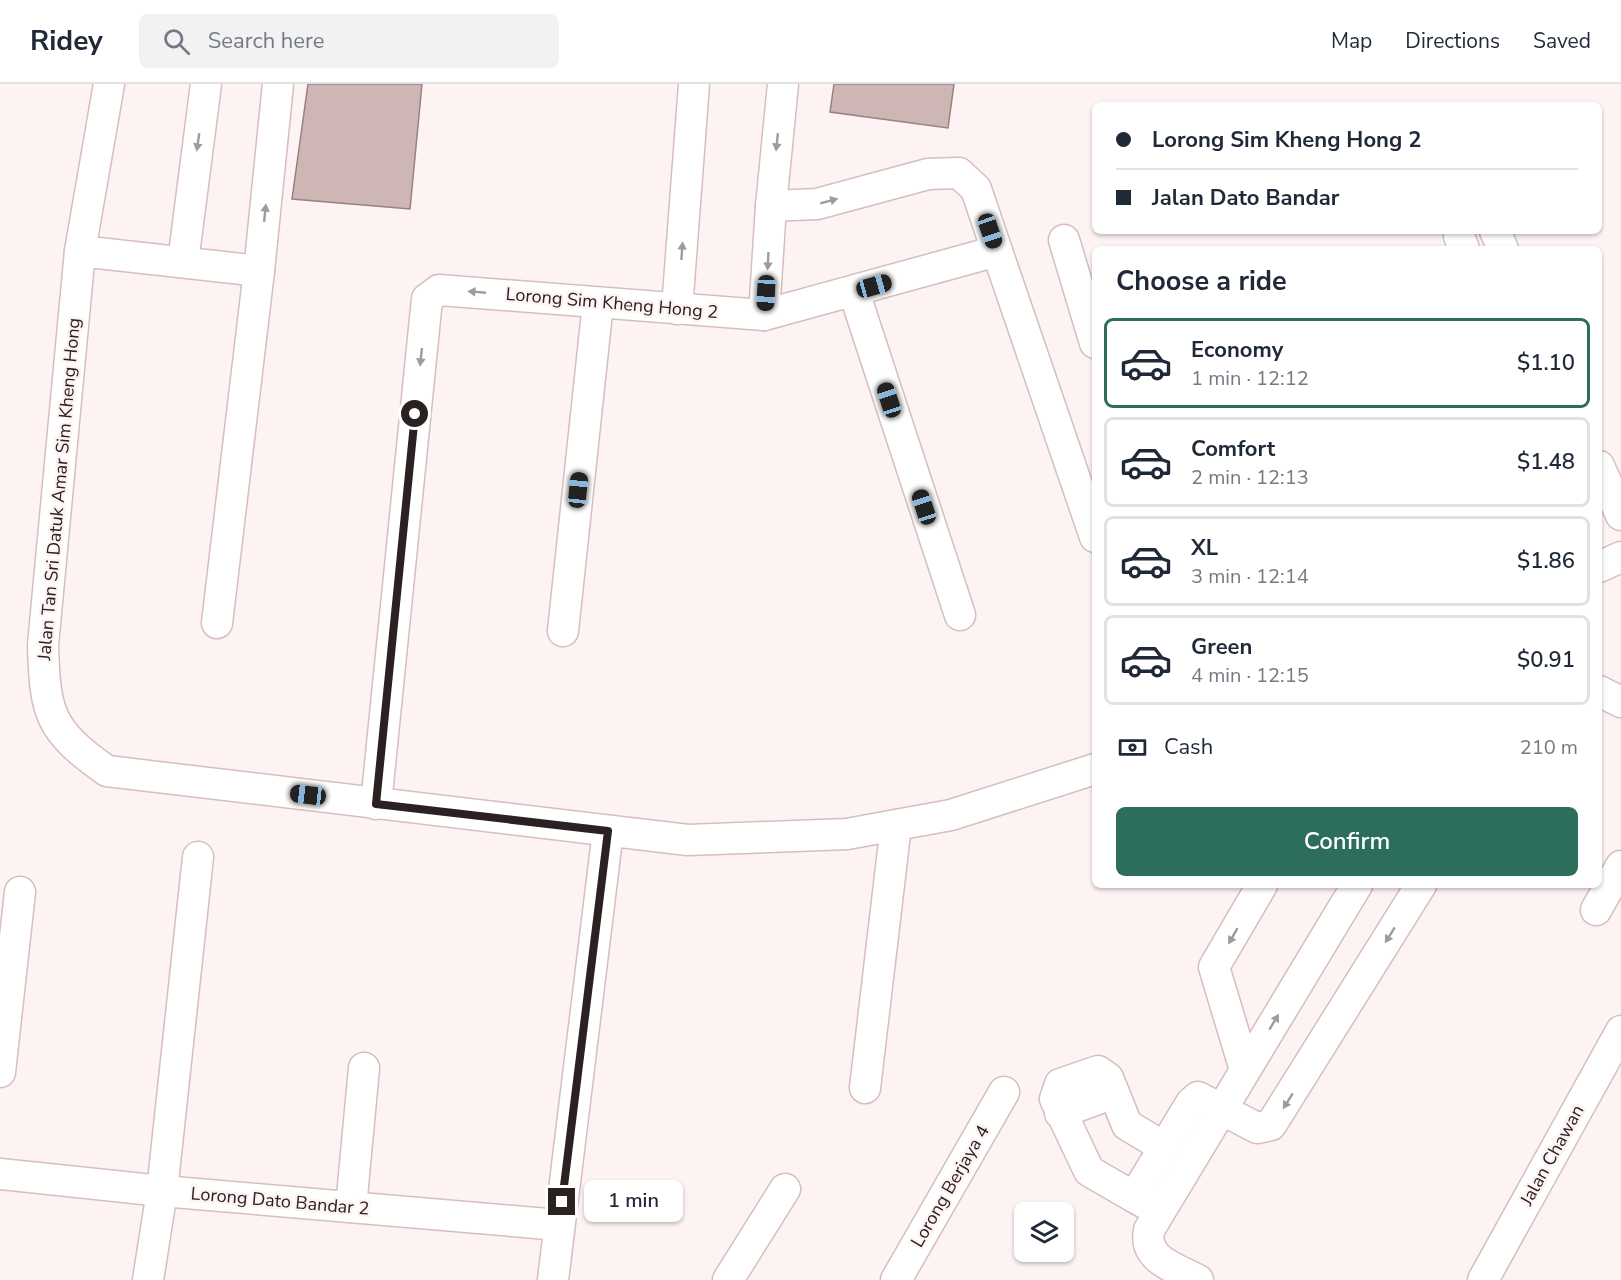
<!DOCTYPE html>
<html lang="en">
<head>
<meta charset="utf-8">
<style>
  body { margin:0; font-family:"Nunito Sans",sans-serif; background:#f2f2f3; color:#1f2937; height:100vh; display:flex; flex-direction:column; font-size:22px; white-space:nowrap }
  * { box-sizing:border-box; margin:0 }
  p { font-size:20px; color:#747a83 }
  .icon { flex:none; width:33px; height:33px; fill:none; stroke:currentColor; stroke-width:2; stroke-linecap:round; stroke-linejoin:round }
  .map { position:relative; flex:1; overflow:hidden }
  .side { position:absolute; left:1092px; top:162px; width:510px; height:642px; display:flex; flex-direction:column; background:#fff; border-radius:9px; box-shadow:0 2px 4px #0004 }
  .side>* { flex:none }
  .banner { position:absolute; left:1092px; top:18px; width:510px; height:132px; border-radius:9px; box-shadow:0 2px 4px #0004; display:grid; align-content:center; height:132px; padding:0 24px; background:#fff }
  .buttons { position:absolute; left:1014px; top:1118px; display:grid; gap:12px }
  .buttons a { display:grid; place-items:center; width:60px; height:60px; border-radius:9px; background:#fff; box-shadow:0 2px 4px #0004; font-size:30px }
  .end { position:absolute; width:27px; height:27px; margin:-14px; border:8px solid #2a2120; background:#fff; box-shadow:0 0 0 3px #fff }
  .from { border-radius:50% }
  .bubble { position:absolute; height:42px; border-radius:9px; background:#fff; box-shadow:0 2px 4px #0004; font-size:20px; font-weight:600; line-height:42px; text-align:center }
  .car { position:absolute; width:18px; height:36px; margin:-18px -9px; border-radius:8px; box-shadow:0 0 4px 2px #0007; background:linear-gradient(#222 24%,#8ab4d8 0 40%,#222 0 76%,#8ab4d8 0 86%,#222 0) }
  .banner b { display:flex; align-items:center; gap:21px; height:57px; font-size:22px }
  .banner b+b { border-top:2px solid #e0e1e3 }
  .banner i { width:15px; height:15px; background:#1f2937 }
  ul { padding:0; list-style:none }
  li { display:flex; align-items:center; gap:18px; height:90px; margin:0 12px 9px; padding:0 12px; border:3px solid #e0e1e3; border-radius:9px }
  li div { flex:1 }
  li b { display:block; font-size:22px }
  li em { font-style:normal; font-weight:600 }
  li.selected { border-color:#2d6d5b }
  li>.icon { width:54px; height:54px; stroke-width:1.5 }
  h2 { padding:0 24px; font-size:27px; line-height:72px }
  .pay { display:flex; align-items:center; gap:15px; height:66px; padding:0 24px; font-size:22px }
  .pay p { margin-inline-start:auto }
  .action { display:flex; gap:12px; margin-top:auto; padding:12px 24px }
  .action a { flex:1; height:69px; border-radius:9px; background:#2d6d5b; color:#fff; font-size:24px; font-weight:600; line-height:69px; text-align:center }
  header { display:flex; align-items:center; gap:36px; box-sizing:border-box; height:84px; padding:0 30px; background:#fff; border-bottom:2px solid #e0e1e3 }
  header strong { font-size:28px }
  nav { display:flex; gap:33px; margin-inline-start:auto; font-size:21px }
  .search { width:420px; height:54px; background:#f2f2f3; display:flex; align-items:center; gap:15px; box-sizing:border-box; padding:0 21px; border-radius:9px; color:#747a83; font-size:22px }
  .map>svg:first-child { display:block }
  .building { fill:#ceb6b4; stroke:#988180; stroke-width:1.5 }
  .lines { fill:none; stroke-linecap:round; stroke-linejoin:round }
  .minor-casing { stroke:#d6bebd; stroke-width:33 }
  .minor { stroke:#fff; stroke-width:30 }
  .oneway { fill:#9f9b9b }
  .route { stroke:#2a2120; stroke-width:8 }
  .labels { text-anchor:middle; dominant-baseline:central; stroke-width:5; stroke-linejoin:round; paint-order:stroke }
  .street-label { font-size:18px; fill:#2a2120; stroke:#fdf3f2 }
</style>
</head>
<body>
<header>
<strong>Ridey</strong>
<div class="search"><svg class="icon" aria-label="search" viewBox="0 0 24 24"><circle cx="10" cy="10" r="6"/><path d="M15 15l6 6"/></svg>Search here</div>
<nav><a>Map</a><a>Directions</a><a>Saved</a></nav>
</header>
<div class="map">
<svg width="1621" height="1196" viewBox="0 0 1621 1196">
  <rect width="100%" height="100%" fill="#fdf3f2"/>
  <!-- building -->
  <g class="building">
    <path d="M308 0H422L410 125 292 115Z"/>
    <path d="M834 0H954L948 44 830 28Z"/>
  </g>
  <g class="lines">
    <!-- minor casing -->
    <g class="minor-casing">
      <g id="minor">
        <path d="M109 0 80 167 43 561C45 630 49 646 107 687L688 756 847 750 896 741 951 731 1095 685"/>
        <path d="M771 122 817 120 928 90 959 89 976 105 997 167"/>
        <path d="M1495 147 1503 165"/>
        <path d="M1459 152 1464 165"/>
        <path d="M1064 156 1095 259"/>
        <path d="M80 167 259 187 217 539"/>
        <path d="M183 178 206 0"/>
        <path d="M259 187 278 0"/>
        <path d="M854 208 960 531"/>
        <path d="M677 225 694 0"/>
        <path d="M764 231 771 122 783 0"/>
        <path d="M1599 382 1621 431"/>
        <path d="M1599 483 1621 473"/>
        <path d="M563 547 598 219"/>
        <path d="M1599 607 1621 618"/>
        <path d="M376 720 427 215 439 206 764 231 997 167 1095 453"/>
        <path d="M1596 826 1621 782"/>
        <path d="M1245 986 1214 883 1262 801"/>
        <path d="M0 988 20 808"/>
        <path d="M865 1004 896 741"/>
        <path d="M1060 1029 1114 1009"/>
        <path d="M0 1090 162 1107 559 1141"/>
        <path d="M1134 1113 1089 1087 1055 1015 1060 1000 1098 987 1108 994 1127 1041 1164 1063"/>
        <path d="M351 1123 364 984"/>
        <path d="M1159 1127 1134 1113 1191 1019 1198 1013 1257 1044 1271 1041 1421 801"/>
        <path d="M148 1196 162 1107 198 773"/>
        <path d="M553 1196 608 747"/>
        <path d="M728 1196 785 1105"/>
        <path d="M896 1196 1004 1008"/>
        <path d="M1198 1196C1176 1184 1143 1176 1149 1146L1357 801"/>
        <path d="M1483 1196 1621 947"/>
      </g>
    </g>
    <!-- minor -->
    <use href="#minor" class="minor"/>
  </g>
  <!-- one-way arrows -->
  <defs><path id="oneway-solid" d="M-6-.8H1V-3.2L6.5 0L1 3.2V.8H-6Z" transform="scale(1.5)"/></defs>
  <g class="oneway">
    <use href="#oneway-solid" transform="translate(198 58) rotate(98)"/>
    <use href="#oneway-solid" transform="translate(777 58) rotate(96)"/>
    <use href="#oneway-solid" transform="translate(829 117) rotate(-15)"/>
    <use href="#oneway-solid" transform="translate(265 129) rotate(-84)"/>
    <use href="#oneway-solid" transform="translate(682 167) rotate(-86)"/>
    <use href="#oneway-solid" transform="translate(768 177) rotate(93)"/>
    <use href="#oneway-solid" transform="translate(477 208) rotate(-175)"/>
    <use href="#oneway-solid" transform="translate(421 273) rotate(96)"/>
    <use href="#oneway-solid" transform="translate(1390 851) rotate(122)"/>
    <use href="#oneway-solid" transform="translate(1233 852) rotate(120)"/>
    <use href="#oneway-solid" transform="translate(1274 938) rotate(-59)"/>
    <use href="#oneway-solid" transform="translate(1288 1017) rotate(122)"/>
  </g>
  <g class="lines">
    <!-- route -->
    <path class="route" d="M415 330 376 720 608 747 562 1118"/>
  </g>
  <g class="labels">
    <!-- street labels -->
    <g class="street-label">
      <text transform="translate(612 219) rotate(5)">Lorong Sim Kheng Hong 2</text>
      <text transform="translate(59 405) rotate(-85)">Jalan Tan Sri Datuk Amar Sim Kheng Hong</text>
      <text transform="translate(1552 1071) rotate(-61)">Jalan Chawan</text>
      <text transform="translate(950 1102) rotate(-60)">Lorong Berjaya 4</text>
      <text transform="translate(280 1117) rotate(5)">Lorong Dato Bandar 2</text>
    </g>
  </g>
</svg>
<div class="buttons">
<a><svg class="icon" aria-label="layers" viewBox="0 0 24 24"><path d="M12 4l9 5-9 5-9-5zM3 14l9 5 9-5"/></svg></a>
</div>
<i class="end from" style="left:415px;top:330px"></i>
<i class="end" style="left:562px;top:1118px"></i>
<div class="bubble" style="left:584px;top:1096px;width:99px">1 min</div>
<i class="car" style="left:990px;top:147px;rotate:161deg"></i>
<i class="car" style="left:874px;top:202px;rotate:74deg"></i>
<i class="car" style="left:766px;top:209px;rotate:183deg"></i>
<i class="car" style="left:889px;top:316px;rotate:342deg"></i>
<i class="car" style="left:578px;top:406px;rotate:6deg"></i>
<i class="car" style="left:924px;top:423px;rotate:342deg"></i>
<i class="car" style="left:308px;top:711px;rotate:277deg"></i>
<div class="banner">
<b><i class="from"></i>Lorong Sim Kheng Hong 2</b>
<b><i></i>Jalan Dato Bandar</b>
</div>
<section class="side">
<h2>Choose a ride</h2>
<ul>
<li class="selected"><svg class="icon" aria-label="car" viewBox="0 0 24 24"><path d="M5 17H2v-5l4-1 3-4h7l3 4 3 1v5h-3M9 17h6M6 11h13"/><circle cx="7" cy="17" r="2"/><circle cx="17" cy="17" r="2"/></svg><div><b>Economy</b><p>1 min · 12:12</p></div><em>$1.10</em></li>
<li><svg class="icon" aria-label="car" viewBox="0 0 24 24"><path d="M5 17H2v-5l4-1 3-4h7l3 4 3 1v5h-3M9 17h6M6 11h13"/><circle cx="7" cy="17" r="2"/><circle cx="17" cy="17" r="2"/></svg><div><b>Comfort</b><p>2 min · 12:13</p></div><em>$1.48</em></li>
<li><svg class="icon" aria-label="car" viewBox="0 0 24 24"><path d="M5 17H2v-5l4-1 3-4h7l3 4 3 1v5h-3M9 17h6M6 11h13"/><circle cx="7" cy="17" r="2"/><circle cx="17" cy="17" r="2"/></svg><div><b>XL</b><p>3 min · 12:14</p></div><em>$1.86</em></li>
<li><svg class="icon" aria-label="car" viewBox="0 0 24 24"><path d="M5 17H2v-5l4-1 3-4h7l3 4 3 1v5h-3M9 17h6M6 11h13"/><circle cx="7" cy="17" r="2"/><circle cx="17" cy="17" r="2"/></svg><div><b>Green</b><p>4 min · 12:15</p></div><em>$0.91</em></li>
</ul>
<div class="pay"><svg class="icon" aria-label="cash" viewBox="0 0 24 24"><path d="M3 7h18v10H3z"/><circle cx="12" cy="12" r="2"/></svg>Cash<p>210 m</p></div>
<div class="action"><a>Confirm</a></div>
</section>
</div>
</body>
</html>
